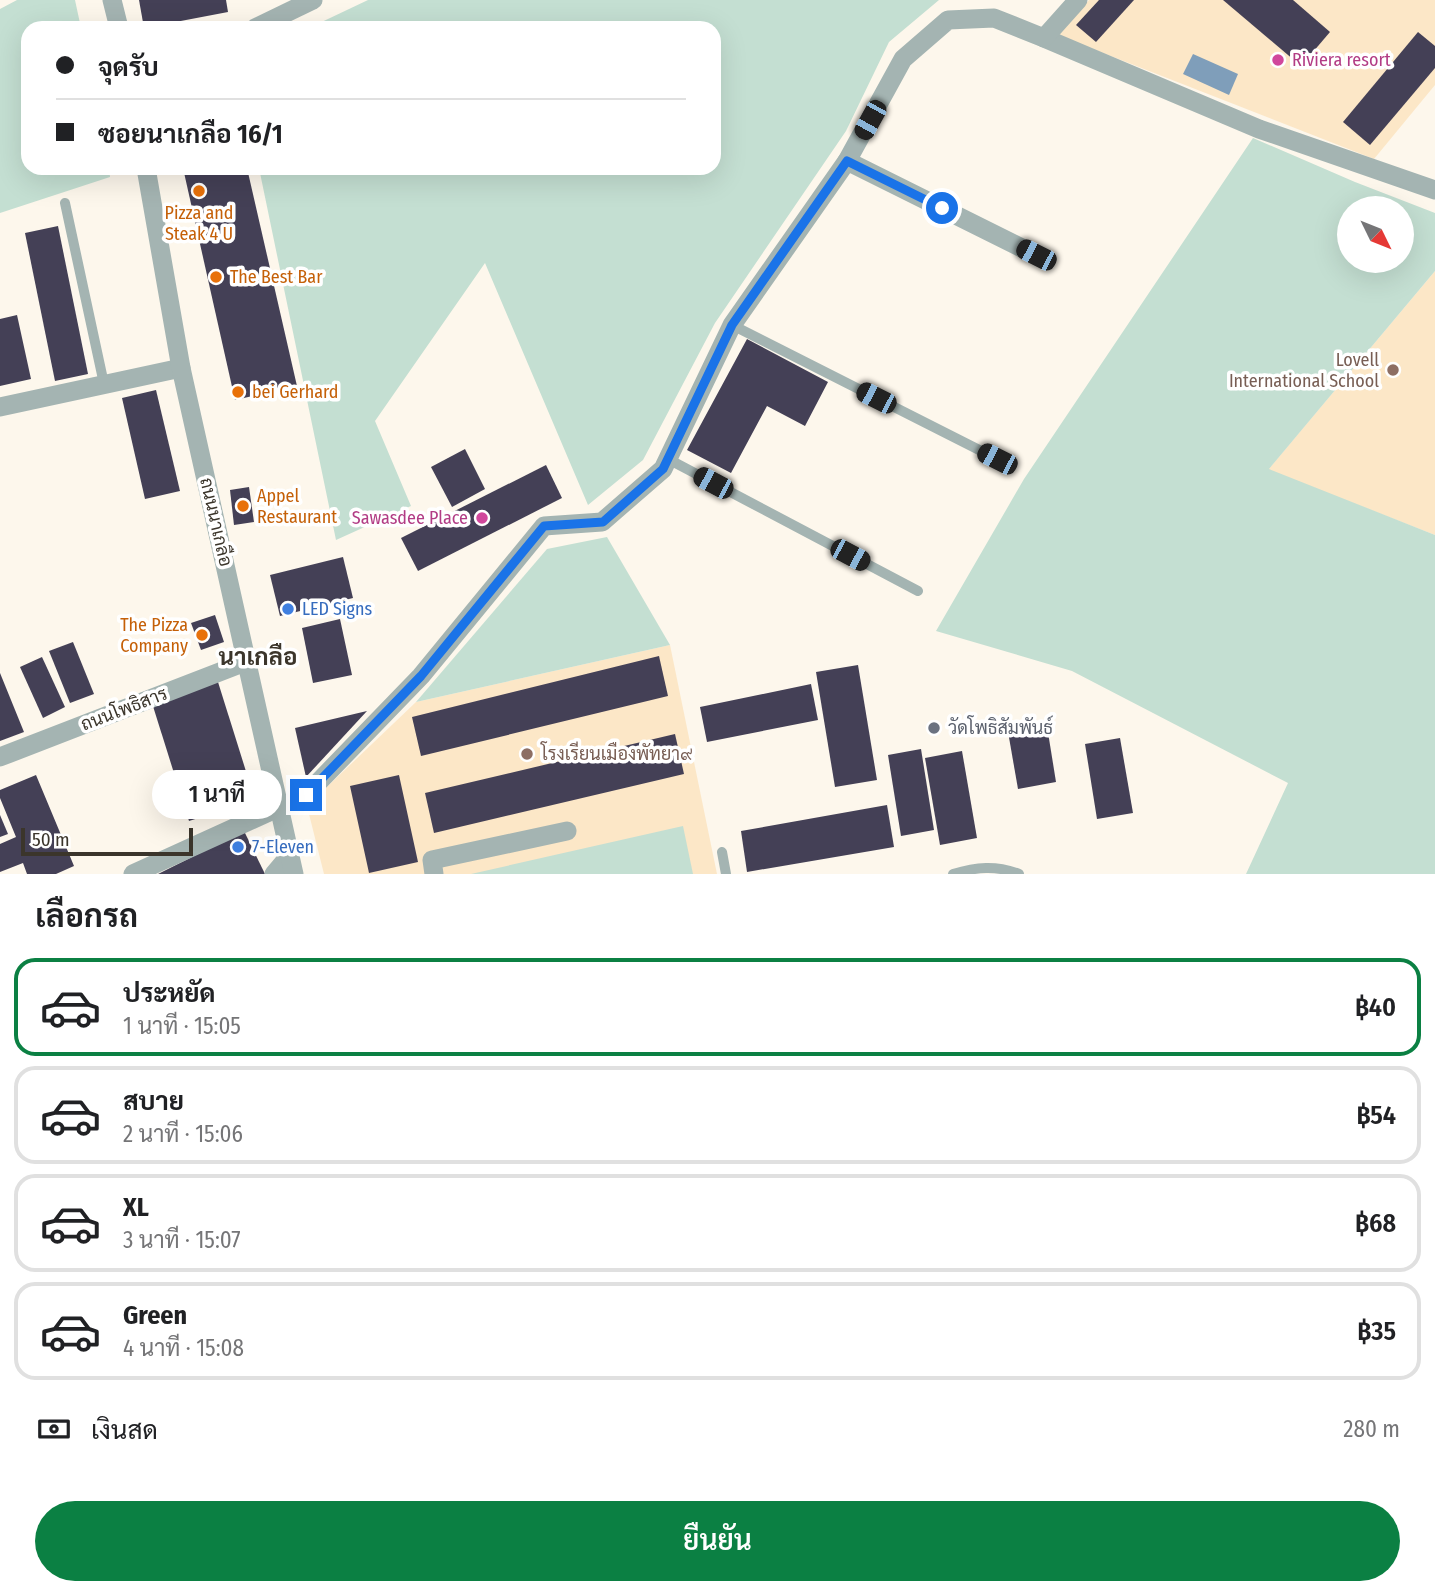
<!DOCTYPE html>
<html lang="th">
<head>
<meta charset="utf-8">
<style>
  body { margin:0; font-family:"Fira Sans Condensed",Sarabun,sans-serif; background:#f2f2f2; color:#202124; height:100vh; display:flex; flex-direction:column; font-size:26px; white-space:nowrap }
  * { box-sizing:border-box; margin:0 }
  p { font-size:23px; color:#757577 }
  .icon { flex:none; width:38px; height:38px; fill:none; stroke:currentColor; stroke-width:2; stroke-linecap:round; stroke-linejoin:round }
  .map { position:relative; height:874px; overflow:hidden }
  .drawer { display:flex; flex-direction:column; background:#fff; flex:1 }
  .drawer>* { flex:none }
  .hud { position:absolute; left:21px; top:21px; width:700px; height:154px; border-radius:21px; box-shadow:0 7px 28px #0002; display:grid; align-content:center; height:154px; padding:0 35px; background:#fff }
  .needle { width:46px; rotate:133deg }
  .controls { position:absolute; left:1337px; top:196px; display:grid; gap:14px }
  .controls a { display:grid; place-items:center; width:77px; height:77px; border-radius:50%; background:#fff; box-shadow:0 7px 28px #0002; font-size:35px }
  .scale { position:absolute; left:21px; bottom:18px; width:172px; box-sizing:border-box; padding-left:7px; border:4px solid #3b352b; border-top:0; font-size:19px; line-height:24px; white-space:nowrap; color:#3b352b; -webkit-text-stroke:5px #fff; paint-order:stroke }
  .end { position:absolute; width:32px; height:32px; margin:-16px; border:9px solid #1a73e8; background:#fff; box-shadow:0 0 0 4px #fff }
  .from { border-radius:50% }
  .bubble { position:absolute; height:49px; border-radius:24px; background:#fff; box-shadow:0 7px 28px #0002; font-size:23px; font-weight:600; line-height:49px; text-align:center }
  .car { position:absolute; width:21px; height:42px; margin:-21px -10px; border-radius:9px; box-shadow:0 0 5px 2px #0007; background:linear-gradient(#222 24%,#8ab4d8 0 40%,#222 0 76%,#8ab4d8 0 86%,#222 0) }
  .hud b { display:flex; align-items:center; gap:24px; height:66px; font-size:26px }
  .hud b+b { border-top:2px solid #e0e0e0 }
  .hud i { width:18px; height:18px; background:#202124 }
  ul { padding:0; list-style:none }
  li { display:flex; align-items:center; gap:21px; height:98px; margin:0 14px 10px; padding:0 21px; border:4px solid #e0e0e0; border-radius:21px }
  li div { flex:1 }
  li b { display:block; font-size:26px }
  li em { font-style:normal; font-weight:600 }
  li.current { border-color:#0b8043 }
  li>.icon { width:63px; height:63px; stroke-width:1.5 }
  h2 { padding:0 35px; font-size:32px; line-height:84px }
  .pay { display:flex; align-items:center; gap:18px; height:77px; padding:0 35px; font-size:26px }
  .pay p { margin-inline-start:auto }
  .cta { display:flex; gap:14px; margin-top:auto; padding:14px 35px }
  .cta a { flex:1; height:80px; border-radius:42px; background:#0b8043; color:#fff; font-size:28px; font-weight:600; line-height:80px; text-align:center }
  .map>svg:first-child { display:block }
  .built { fill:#fce7c7 }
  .green { fill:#c4dfd2; fill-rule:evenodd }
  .water { fill:#7f9eba }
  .building { fill:#444056 }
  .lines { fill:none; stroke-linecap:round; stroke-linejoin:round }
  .service { stroke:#a4b4b2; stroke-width:10 }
  .minor { stroke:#a4b4b2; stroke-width:19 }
  .tertiary { stroke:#a4b4b2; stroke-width:19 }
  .route { stroke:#1a73e8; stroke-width:9 }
  .hotel-dot { fill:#d1479c; stroke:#fff; stroke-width:2.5 }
  .food-dot { fill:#e8710a; stroke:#fff; stroke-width:2.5 }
  .education-dot { fill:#8d6e63; stroke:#fff; stroke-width:2.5 }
  .shop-dot { fill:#3f7fe0; stroke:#fff; stroke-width:2.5 }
  .worship-dot { fill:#6b7280; stroke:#fff; stroke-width:2.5 }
  .labels { text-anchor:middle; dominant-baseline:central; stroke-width:7; stroke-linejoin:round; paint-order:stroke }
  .hotel-label { font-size:18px; fill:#b23c85; stroke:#fff; text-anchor:start }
  .food-label { font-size:18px; fill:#c56008; stroke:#fff; text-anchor:start }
  .education-label { font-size:18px; fill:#785e54; stroke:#fff; text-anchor:end }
  .street-label { font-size:18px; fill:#3b352b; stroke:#fff }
  .shop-label { font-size:18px; fill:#366cbe; stroke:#fff; text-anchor:start }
  .worship-label { font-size:18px; fill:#5b616d; stroke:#fff; text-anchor:start }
  .district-label { font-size:24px; font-weight:bold; fill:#3b352b; stroke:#fff }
</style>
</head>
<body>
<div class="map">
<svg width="1435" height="874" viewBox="0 0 1435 874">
  <rect width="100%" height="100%" fill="#fdf7ec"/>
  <!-- built -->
  <g class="built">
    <path d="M1089 0H1435V85L1374 159 1057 35Z"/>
    <path d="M1435 271V535L1268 470Z"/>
    <path d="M670 645 717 874H324L307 806 416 702Z"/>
  </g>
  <!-- green -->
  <g class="green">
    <path d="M17 0H75L81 28H28V168H109L110 177 0 213V9Z"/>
    <path d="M368 0H939L889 42 846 131 715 323 643 460 588 505 485 263 375 421 411 506 336 540 259 168H714V28H309Z"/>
    <path d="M1253 138 1355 182 1435 213V271L1269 469 1435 535V874H1246L1288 783 1072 671 936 631 1024 479ZM1349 208H1402V261H1349Z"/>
    <path d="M607 537 670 645 416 702 547 549Z"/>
    <path d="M683 826 693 874H471Z"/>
  </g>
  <!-- water -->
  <path class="water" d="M1193 54 1238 74 1229 95 1183 74Z"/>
  <!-- building -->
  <g class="building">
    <path d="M139 0H226L228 12 144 28Z"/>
    <path d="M1099 0H1134L1096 42 1076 25Z"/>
    <path d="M1223 0H1293L1330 32 1301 66Z"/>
    <path d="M1418 32 1435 46V68L1370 145 1343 122Z"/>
    <path d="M183 168H247L297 386 235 400Z"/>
    <path d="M58 226 88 374 55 381 25 233Z"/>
    <path d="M17 315 31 379 0 386V319Z"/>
    <path d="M747 339 828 382 805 426 767 406 731 473 687 450Z"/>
    <path d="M156 390 180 491 145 499 122 398Z"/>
    <path d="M465 449 485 489 452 507 431 467Z"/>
    <path d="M546 465 562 498 418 571 401 538Z"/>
    <path d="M249 487 254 522 234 525 230 490Z"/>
    <path d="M343 557 353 598 280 616 270 575Z"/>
    <path d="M215 615 224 642 201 650 191 623Z"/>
    <path d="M340 619 352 675 313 683 302 628Z"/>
    <path d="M73 642 94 694 70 703 49 651Z"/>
    <path d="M659 656 668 696 421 756 412 717Z"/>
    <path d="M42 657 65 707 43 718 20 667Z"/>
    <path d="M858 665 877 780 835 787 816 672Z"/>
    <path d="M0 673 24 732 0 741Z"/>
    <path d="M218 682 255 800 189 821 152 703Z"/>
    <path d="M811 684 818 720 707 742 700 707Z"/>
    <path d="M367 711 306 777 295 728Z"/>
    <path d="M1046 720 1056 782 1018 789 1007 726Z"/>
    <path d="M675 734 684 774 434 833 425 793Z"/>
    <path d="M1120 738 1133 813 1097 819 1085 744Z"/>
    <path d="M921 749 934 830 901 836 888 755Z"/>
    <path d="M962 751 977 838 940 845 925 758Z"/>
    <path d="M36 775 74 866 56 874H27L23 863 0 872V844L16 837 0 798V790Z"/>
    <path d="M399 775 418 862 369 873 350 786Z"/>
    <path d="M887 805 894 847 747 872 741 831Z"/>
    <path d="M0 815 8 834 0 837Z"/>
    <path d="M244 831 265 874H158Z"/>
  </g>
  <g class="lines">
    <!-- service -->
    <g class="service">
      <path d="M65 203 104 384"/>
      <path d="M732 325 997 459"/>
      <path d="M668 459 918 591"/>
      <path d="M722 852 726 874"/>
      <path d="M953 874C976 867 996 865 1019 874"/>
    </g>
    <!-- minor -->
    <g class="minor">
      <path d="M255 28 313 0"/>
      <path d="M1044 38 1259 129 1435 190"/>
      <path d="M847 161 1036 255"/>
      <path d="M0 407 181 368"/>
      <path d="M133 874 306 795 421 676 544 526 602 522 663 469 732 325 847 161 903 59 948 20 994 18 1044 38 1078 0"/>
      <path d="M274 874 290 855"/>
      <path d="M434 874 432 860 567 831"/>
    </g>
    <!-- tertiary -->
    <g class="tertiary">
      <path d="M112 0 119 28"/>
      <path d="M146 168 181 368 294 874"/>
      <path d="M0 757 248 661"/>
    </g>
  </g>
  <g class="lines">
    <!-- route -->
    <path class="route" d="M306 795 421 676 544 526 603 522 663 469 732 325 847 161 942 208"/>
  </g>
  <!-- markers -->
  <g class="hotel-dot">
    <circle cx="1278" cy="60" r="7"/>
    <circle cx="482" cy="518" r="7"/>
  </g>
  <g class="food-dot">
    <circle cx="199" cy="191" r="7"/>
    <circle cx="216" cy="277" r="7"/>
    <circle cx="238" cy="392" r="7"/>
    <circle cx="243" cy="506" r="7"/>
    <circle cx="202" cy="635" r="7"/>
  </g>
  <g class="education-dot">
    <circle cx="1393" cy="370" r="7"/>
    <circle cx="527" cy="754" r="7"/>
  </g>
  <g class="shop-dot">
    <circle cx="288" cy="609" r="7"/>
    <circle cx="238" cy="847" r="7"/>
  </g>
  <circle class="worship-dot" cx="934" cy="728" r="7"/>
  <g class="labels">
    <!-- hotel labels -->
    <g class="hotel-label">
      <text x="1292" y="60">Riviera resort</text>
      <text x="468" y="518" text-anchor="end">Sawasdee Place</text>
    </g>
    <!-- food labels -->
    <g class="food-label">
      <text x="199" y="213" text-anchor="middle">Pizza and<tspan x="199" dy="21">Steak 4 U</tspan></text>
      <text x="230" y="277">The Best Bar</text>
      <text x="252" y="392">bei Gerhard</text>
      <text x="257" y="496">Appel<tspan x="257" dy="21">Restaurant</tspan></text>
      <text x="188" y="625" text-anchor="end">The Pizza<tspan x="188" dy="21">Company</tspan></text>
    </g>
    <!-- education labels -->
    <g class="education-label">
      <text x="1379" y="360">Lovell<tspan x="1379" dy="21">International School</tspan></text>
      <text x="541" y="754" text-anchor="start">โรงเรียนเมืองพัทยา๙</text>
    </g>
    <!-- street labels -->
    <g class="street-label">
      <text transform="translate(216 522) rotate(77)">ถนนนาเกลือ</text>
      <text transform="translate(124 709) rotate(-21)">ถนนโพธิสาร</text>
    </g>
    <!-- shop labels -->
    <g class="shop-label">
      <text x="302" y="609">LED Signs</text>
      <text x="252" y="847">7-Eleven</text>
    </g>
    <!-- worship labels -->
    <g class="worship-label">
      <text x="948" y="728">วัดโพธิสัมพันธ์</text>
    </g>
    <!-- district labels -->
    <g class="district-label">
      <text x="258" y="657">นาเกลือ</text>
    </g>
  </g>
</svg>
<div class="controls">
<a><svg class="needle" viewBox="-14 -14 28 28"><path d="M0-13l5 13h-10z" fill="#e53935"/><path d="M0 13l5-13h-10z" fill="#757577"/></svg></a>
</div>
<div class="scale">50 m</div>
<i class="end from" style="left:942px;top:208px"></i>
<i class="end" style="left:306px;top:795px"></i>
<div class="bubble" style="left:152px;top:770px;width:130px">1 นาที</div>
<i class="car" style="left:870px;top:120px;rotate:209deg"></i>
<i class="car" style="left:1036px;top:255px;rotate:297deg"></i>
<i class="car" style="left:876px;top:398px;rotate:297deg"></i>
<i class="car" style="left:997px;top:459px;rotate:297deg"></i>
<i class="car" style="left:713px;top:483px;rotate:298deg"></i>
<i class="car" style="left:850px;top:555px;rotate:118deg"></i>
<div class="hud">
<b><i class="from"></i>จุดรับ</b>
<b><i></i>ซอยนาเกลือ 16/1</b>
</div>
</div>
<section class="drawer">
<h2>เลือกรถ</h2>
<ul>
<li class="current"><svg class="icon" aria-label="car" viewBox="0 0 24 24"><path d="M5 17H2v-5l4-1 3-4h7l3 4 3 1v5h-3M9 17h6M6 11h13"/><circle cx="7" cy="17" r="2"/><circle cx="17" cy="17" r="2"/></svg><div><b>ประหยัด</b><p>1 นาที · 15:05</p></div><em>฿40</em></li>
<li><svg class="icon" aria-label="car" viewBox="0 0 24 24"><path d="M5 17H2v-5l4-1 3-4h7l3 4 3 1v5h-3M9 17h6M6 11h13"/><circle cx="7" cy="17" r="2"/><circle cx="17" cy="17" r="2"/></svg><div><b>สบาย</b><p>2 นาที · 15:06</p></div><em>฿54</em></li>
<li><svg class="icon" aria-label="car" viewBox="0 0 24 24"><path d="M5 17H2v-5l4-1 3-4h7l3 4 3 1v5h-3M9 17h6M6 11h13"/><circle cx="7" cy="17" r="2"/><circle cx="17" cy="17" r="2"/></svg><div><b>XL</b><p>3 นาที · 15:07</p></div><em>฿68</em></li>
<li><svg class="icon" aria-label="car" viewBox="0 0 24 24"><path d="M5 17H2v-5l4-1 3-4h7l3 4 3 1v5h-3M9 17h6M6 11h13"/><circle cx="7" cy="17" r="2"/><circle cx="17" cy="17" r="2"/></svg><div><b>Green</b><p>4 นาที · 15:08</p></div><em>฿35</em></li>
</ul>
<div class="pay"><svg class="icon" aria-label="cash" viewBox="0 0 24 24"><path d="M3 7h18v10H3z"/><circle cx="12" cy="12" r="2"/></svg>เงินสด<p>280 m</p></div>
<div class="cta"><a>ยืนยัน</a></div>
</section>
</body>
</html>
